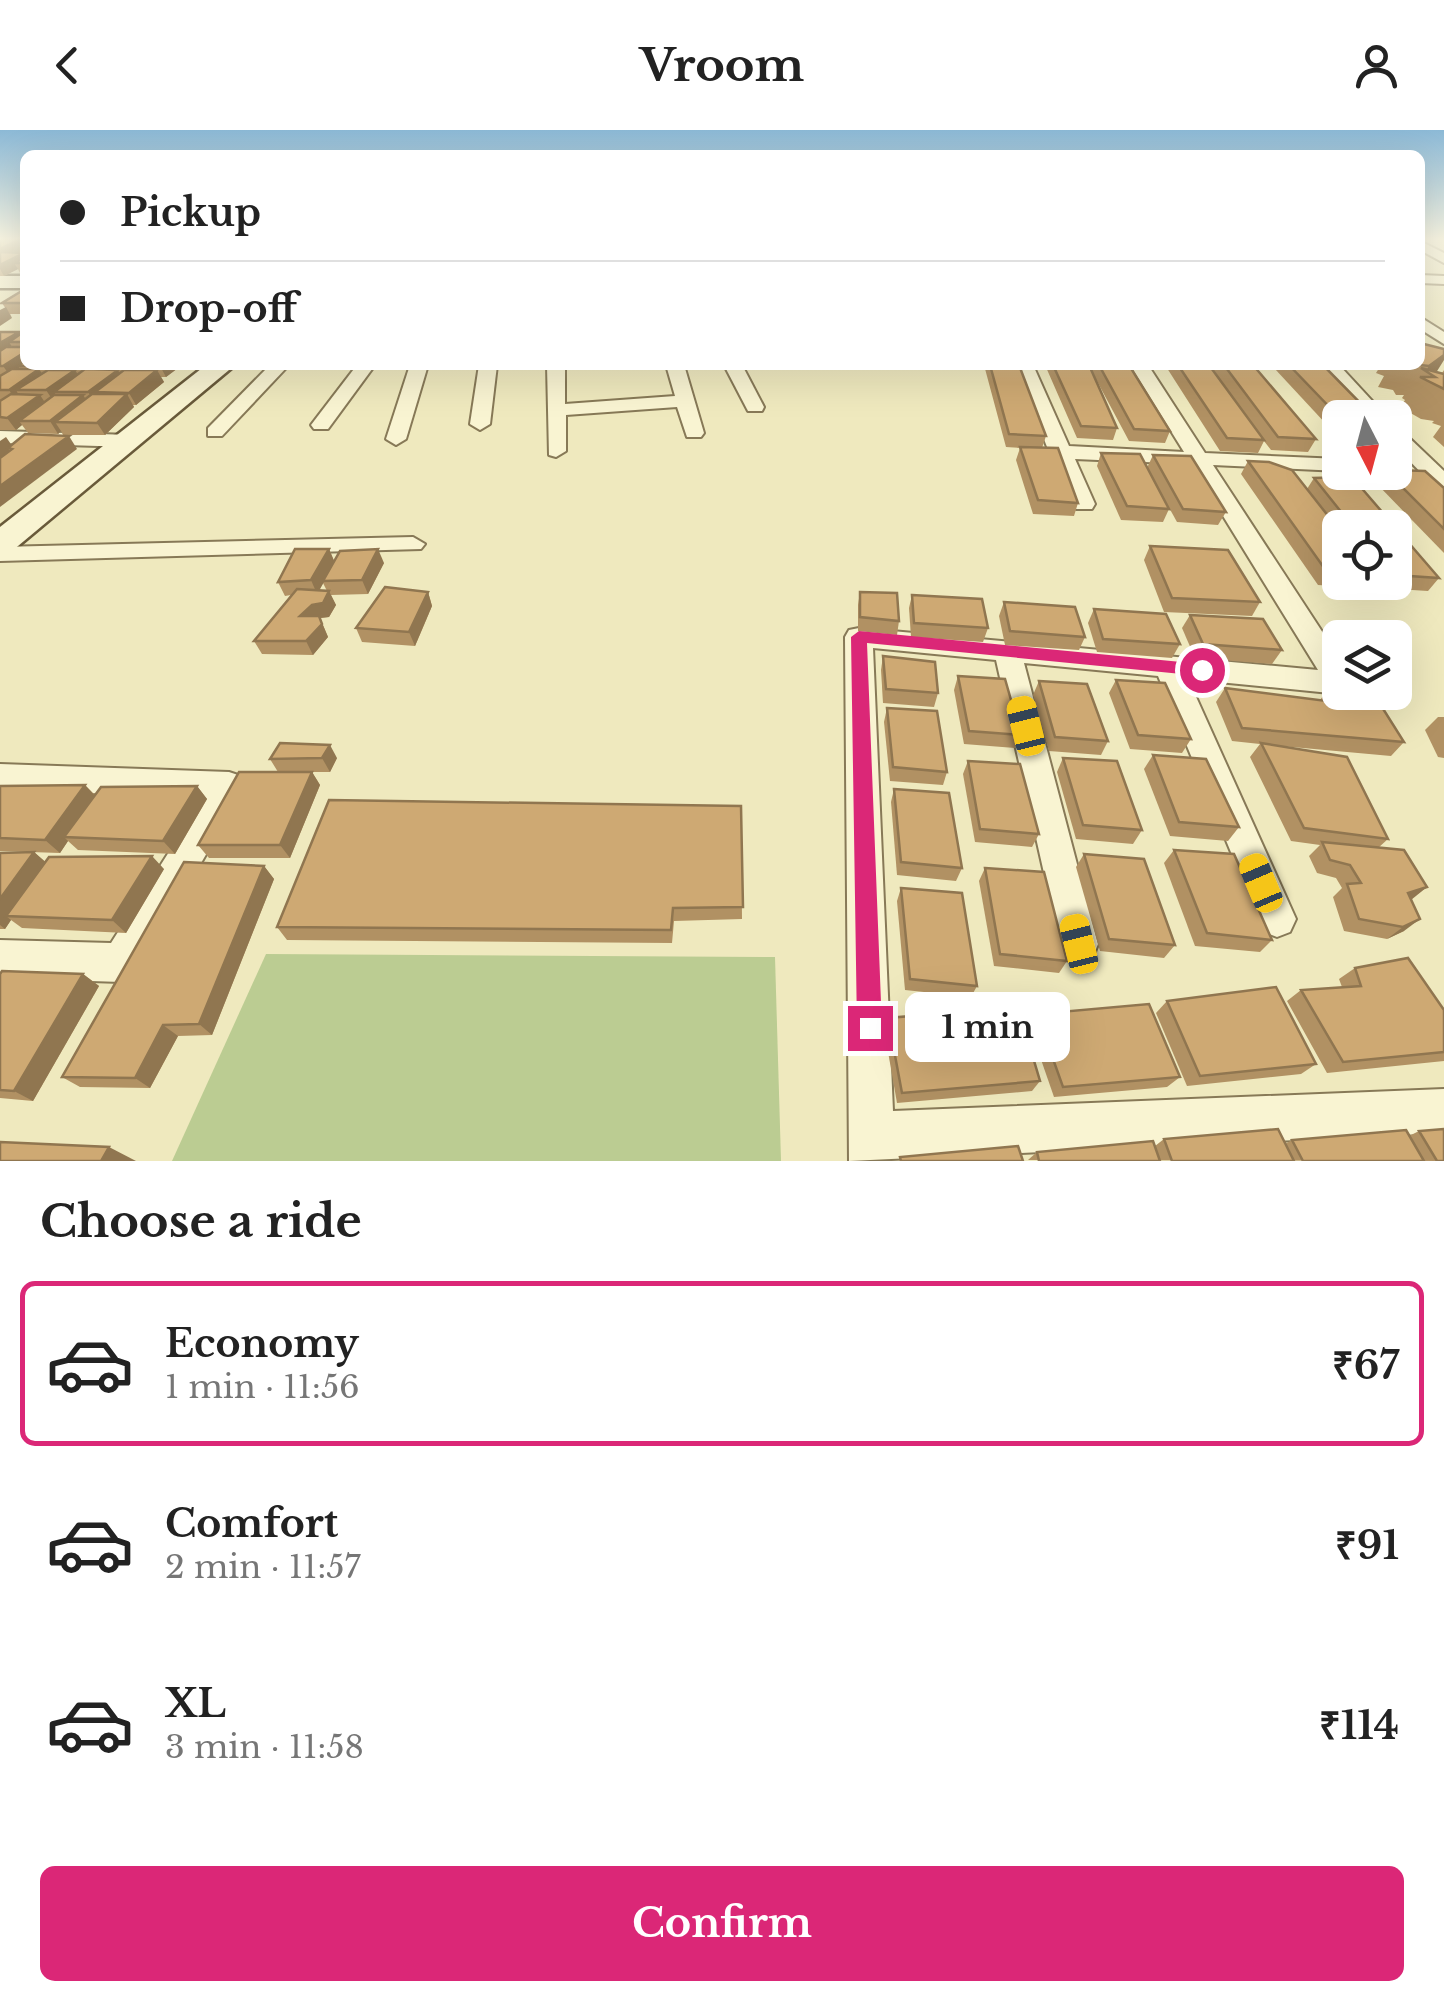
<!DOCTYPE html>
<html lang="en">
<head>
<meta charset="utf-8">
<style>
  body { margin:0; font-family:"Libre Baskerville",serif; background:#f6f6f6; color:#222; height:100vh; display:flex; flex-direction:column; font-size:38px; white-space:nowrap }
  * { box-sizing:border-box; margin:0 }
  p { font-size:32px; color:#767676 }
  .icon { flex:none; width:55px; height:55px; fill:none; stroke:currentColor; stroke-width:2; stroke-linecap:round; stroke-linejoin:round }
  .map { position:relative; height:1031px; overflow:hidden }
  .side { display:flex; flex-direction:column; background:#fff; flex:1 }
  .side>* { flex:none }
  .banner { position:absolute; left:20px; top:20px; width:1405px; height:220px; border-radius:15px; box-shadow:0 10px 40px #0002; display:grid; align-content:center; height:220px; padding:0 40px; background:#fff }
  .needle { width:65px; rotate:174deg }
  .tools { position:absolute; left:1322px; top:270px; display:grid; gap:20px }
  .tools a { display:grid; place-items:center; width:90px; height:90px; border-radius:15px; background:#fff; box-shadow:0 10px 40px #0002; font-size:50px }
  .end { position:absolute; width:45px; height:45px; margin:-22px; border:12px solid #db2777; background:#fff; box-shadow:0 0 0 5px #fff }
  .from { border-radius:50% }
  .bubble { position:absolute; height:70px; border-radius:15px; background:#fff; box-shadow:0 10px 40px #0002; font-size:32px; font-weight:700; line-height:70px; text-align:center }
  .car { position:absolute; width:30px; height:60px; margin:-30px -15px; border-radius:12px; box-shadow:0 0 8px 2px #0007; background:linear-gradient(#f5c518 24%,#345 0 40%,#f5c518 0 76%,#345 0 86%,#f5c518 0) }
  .banner b { display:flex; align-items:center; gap:35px; height:95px; font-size:38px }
  .banner b+b { border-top:2px solid #e0e0e0 }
  .banner i { width:25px; height:25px; background:#222 }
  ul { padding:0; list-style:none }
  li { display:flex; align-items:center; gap:30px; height:165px; margin:0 20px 15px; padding:0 20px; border:5px solid transparent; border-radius:15px }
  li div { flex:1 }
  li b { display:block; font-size:38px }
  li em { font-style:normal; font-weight:700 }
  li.current { border-color:#db2777 }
  li>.icon { width:90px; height:90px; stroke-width:1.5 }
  h2 { padding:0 40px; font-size:45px; line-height:120px }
  .action { display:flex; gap:20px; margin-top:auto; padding:20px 40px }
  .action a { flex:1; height:115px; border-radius:15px; background:#db2777; color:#fff; font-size:40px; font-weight:700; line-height:115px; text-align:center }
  header { display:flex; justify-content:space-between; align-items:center; height:130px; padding:0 40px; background:#fff; font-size:45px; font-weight:700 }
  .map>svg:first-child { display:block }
  .green { fill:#bbcc92 }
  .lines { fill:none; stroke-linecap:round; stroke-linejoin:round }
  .street-casing { stroke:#877957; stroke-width:4 }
  .secondary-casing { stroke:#695a3a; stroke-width:5 }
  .street { fill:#f9f4d2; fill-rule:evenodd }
  .secondary { fill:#f9f4d2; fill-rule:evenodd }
  .wall { fill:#b19163; fill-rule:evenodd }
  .shaded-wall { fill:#907650 }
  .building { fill:#cea973; stroke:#907650; stroke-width:2.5 }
  .route { fill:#db2777 }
</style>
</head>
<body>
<header><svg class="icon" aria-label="back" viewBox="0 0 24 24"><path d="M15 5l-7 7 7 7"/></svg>Vroom<svg class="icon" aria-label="person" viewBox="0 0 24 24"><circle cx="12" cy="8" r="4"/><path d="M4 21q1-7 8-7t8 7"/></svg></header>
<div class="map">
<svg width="1444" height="1031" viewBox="0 0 1444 1031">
  <rect width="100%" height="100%" fill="#efe9be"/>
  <!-- green -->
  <path class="green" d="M266 824 775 827 781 1031H172Z"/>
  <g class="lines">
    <!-- street casing -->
    <g class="street-casing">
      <g id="street">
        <path d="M1420 111 1444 123V133L1420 120Z"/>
        <path d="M1420 145 1444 146V154L1420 153Z"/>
        <path d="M1420 187 1444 202V214L1420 199Z"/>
        <path d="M270 235H289L222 306H208V298Z"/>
        <path d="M357 235H375L328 299H314L311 295Z"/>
        <path d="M410 235H428L406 309 396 315 386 309Z"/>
        <path d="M479 235H497L490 294 480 300 470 294Z"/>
        <path d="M547 235H565V274L675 266 666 235H684L704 303 701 307H687L677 277 566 285V321L556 327 549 325Z"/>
        <path d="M724 235H742L764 277 762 281H748Z"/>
        <path d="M1015 235H1033L1069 316 1184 322 1130 235H1148L1205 323 1340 329V341L1213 335 1340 529V562H1343L1340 564 1188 549 1296 789 1290 802 1277 807 1264 802 1158 546 1024 533 1098 814 1093 827 1079 833 1065 827 1060 814 996 530 873 518 893 981 1444 959V1003L849 1031 845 507 849 500 859 498 1318 540 1191 334 1075 329 1095 374 1092 379H1076L1049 322Z"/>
        <path d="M1320 235H1339L1388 288H1368Z"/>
        <path d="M1395 299 1402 301 1444 341V359L1436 358 1395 316Z"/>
        <path d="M0 301 131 305 141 311 131 317 0 313Z"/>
        <path d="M413 407 425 414 421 419 0 431V417Z"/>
        <path d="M0 634 229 642 241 646 245 655 241 664 135 847 121 852 0 848V810L111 813 204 667 0 660Z"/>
      </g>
    </g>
    <!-- secondary casing -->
    <g class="secondary-casing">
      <g id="secondary">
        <rect x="0" y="146" width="25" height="12"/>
        <path d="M206 235H235L12 421 0 424V397Z"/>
      </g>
    </g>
    <!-- street -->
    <use href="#street" class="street"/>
    <!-- secondary -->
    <use href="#secondary" class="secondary"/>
  </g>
  <!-- wall -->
  <g class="wall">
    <path d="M0 108H25V123L23 120 19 123 25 124V143H20L18 139 4 146H0Z"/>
    <path d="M25 159V184H10L12 188 2 173Z"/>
    <path d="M25 201V235H182L166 247H161L164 252 136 275H133L134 277 105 305H63L61 301 58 304 28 303 22 295 16 300H0V202H19L20 204Z"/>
    <path d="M1420 213 1436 242 1442 243 1444 240V317L1433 307 1441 296 1432 293 1434 291 1421 289 1400 277 1405 270 1402 268 1404 265H1396L1393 260 1378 257 1384 246 1376 243 1381 235H1420Z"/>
    <path d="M984 235H1019L1046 306 1042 318 1078 373 1074 386 1033 384 1016 330 1020 318 1006 317Z"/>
    <path d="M1045 235H1129L1170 301 1165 313 1129 311 1090 238 1117 298 1113 310 1077 308Z"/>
    <path d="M1165 235H1209L1212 238 1213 235H1253L1316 309 1308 322 1271 320 1264 311 1258 323 1220 321Z"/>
    <path d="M1277 235H1323L1340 288V309L1275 239Z"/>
    <path d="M1101 323 1169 379 1163 392 1121 390 1097 336Z"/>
    <path d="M1153 325 1226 382 1218 395 1177 392 1147 338Z"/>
    <path d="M1248 331 1269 332 1292 340 1307 359 1314 348 1352 347 1439 448 1428 461 1381 458 1377 452H1395V398H1340V452H1369L1364 458 1318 455 1241 344Z"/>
    <path d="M1382 342H1395L1444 358V423L1375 352Z"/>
    <path d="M1150 416 1260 472 1252 486 1164 482 1144 430Z"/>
    <path d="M329 419 334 431 384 433 368 464 331 465 336 475 329 487 320 488 328 507 313 525 262 524 254 511 291 465 285 466 278 452ZM323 453 327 461H319Z"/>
    <path d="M428 462 432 476 415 516 362 512 356 498Z"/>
    <path d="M860 462 899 491 897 505 858 501V475Z"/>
    <path d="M912 465 988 498 983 512 911 507 909 478Z"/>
    <path d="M1004 472 1085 507 1079 520 1005 515 999 486Z"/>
    <path d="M1094 479 1180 514 1172 528 1097 522 1088 493Z"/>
    <path d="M1190 485 1282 520 1272 534 1195 528 1182 498Z"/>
    <path d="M883 526 938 563 934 577 883 573 881 540Z"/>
    <path d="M958 546 1021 605 1015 618 964 614 954 560Z"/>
    <path d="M1116 550 1191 609 1182 623 1130 619 1109 563Z"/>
    <path d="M1039 551 1108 611 1101 625 1049 621 1033 565Z"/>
    <path d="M1225 558 1320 570 1327 561 1404 612 1391 626 1270 615 1388 709 1378 718 1427 757 1411 769 1404 801 1387 809 1344 801 1333 767 1342 758 1336 748 1317 743 1309 726 1320 715 1291 711 1250 627 1260 614 1232 611 1216 572Z"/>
    <path d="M887 578 947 642 943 655 890 651 884 592Z"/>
    <path d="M1438 587H1444V628L1438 627 1425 600Z"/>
    <path d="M1153 625 1239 697 1228 711 1170 706 1144 639Z"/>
    <path d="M337 628 330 642H312L320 655 290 728H209L198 715 278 642 270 629Z"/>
    <path d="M1063 628 1142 700 1133 714 1076 709 1057 642Z"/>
    <path d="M968 631 1039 704 1032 717 975 712 963 644Z"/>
    <path d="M85 655 95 665 197 656 207 669 175 724 78 720 68 711 60 723 0 721V656Z"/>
    <path d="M894 659 962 738 956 751 897 745 891 672Z"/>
    <path d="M741 676 742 789 674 791 672 813 287 810 277 797Z"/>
    <path d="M1174 720 1272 810 1260 822 1195 816 1164 733Z"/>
    <path d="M34 722 45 732 164 739 126 803 22 798 11 790 5 799H0V723Z"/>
    <path d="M1084 724 1175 815 1164 828 1100 821 1076 737Z"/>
    <path d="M264 736 274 749 212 905 178 906 150 958 80 957 62 947Z"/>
    <path d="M985 738 1067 831 1059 843 994 836 979 751Z"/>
    <path d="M901 758 977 856 971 867 905 860 897 771Z"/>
    <path d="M1355 838 1444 880V931L1327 943 1287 871 1301 860 1342 857 1339 849Z"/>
    <path d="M0 844H83L99 856 33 971 0 968Z"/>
    <path d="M1167 871 1316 934 1301 944 1187 956 1156 883Z"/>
    <path d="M1037 884 1180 947 1167 957 1054 967 1029 895Z"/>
    <path d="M888 888 1040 951 1032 961 897 973 884 899Z"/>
    <path d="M1419 1001 1444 1031 1028 1030 1037 1022 1155 1016 1164 1009 1285 1014 1292 1010 1409 1006Z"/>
  </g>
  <!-- shaded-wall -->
  <g class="shaded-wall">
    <path d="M23 108H25V116H21L23 120 4 130 0 123V119Z"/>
    <path d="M24 123 25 133H14L18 139 4 146 0 139V135Z"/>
    <path d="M6 177 12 188 0 196V180Z"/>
    <path d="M19 202 25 212H9L14 220 0 233V213Z"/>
    <path d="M25 222V235L18 236 21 241 11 247 3 236Z"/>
    <path d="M1444 225V230L1434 246 1426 241 1429 236Z"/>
    <path d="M81 235H104L91 237 94 242 88 247Z"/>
    <path d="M124 235H144H131L135 243 128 249 121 237Z"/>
    <path d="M182 235 166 247 160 236Z"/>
    <path d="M39 239 47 251 16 260 21 269 17 272 9 260Z"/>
    <path d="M75 240 82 251 54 262 59 269 54 272 46 260Z"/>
    <path d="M118 240 124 252 95 262 100 271 96 274 88 262Z"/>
    <path d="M157 240 164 252 136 275 129 263Z"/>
    <path d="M127 264 134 277 105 305 97 293Z"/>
    <path d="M40 265 48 277 19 291 22 295 16 300 7 288Z"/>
    <path d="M83 265 91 277 55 292 61 301 58 304 50 291Z"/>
    <path d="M69 306 77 319 0 377V356Z"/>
    <path d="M6 307 15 320 8 318 11 322 0 330V311Z"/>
    <path d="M329 419 335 433 317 464 311 450Z"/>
    <path d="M378 419 384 433 368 464 362 450Z"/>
    <path d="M329 461 336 475 329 487 320 488 328 507 313 525 306 511 300 486Z"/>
    <path d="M428 462 432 476 415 516 409 502Z"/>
    <path d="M330 615 337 628 330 642 322 628Z"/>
    <path d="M312 642 320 655 290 728 280 715Z"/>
    <path d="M85 655 98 669 64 707 68 711 60 723 45 710Z"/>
    <path d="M197 656 207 669 175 724 163 711Z"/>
    <path d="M34 722 49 735 6 786 11 790 5 799 0 795V769Z"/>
    <path d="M152 726 164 739 126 803 112 790Z"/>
    <path d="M264 736 274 749 212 905 199 894Z"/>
    <path d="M1427 757 1411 770 1408 763Z"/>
    <path d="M1420 789 1404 801 1387 809 1403 797Z"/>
    <path d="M83 844 99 856 33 971 14 961Z"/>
    <path d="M163 895 178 906 150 958 135 948Z"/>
    <path d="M109 1017 136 1031H101Z"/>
  </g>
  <!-- building -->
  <g class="building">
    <path d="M0 108H23L0 119Z"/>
    <path d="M2 122 24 123 0 135V123Z"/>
    <path d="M25 127V133H14Z"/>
    <path d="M25 159V173H2Z"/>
    <path d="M25 201V212H9Z"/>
    <path d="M0 202H19L0 213Z"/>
    <path d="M1420 213 1444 219V225L1429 236 1420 235Z"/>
    <path d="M6 217H25V222L3 236H0V221Z"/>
    <path d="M25 231V235H47L18 236Z"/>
    <path d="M94 235H124L121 237H91Z"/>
    <path d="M990 235H1019L1046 306 1009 304Z"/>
    <path d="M1053 235H1089L1117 298 1081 296Z"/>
    <path d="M1099 235H1129L1170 301 1134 299Z"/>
    <path d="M1178 235H1209L1264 310 1227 308Z"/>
    <path d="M1224 235H1253L1316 309 1278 307Z"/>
    <path d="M1289 235H1323L1375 288H1340Z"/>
    <path d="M1421 238 1444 244V259L1420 247H1435Z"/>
    <path d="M12 239H39L9 260H0V246Z"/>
    <path d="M85 239 118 240 88 262H54Z"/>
    <path d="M48 240H75L46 260H16Z"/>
    <path d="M124 240H157L129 263 95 262Z"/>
    <path d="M11 264 40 265 7 288 0 287V271Z"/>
    <path d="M92 264H127L97 293 55 292Z"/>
    <path d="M54 265H83L50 291H19Z"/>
    <path d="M25 304 69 306 0 356V328L12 319 8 318Z"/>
    <path d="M1020 317 1058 318 1078 373 1038 370Z"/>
    <path d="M1101 323 1140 324 1169 379 1127 376Z"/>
    <path d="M1153 325 1191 326 1226 382 1183 379Z"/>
    <path d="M1248 331 1269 332 1292 340 1340 401V442H1327Z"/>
    <path d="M1395 340 1425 341 1444 358V399L1387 342H1395Z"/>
    <path d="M1352 347 1439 448 1395 445V398H1354L1314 348Z"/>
    <path d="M1150 416 1228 420 1260 472 1172 468Z"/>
    <path d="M295 419H329L311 450 278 452Z"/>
    <path d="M378 419 362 450 323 451 340 421Z"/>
    <path d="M385 457 428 462 409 502 356 498Z"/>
    <path d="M297 459 329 461 323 473 312 475 300 486H319L322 494 306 511H254Z"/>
    <path d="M860 462 897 463 899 491 860 487Z"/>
    <path d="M912 465 982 469 988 498 914 493Z"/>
    <path d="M1004 472 1075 477 1085 507 1010 501Z"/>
    <path d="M1094 479 1166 484 1180 514 1103 509Z"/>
    <path d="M1190 485 1263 489 1282 520 1203 514Z"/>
    <path d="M883 526 935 532 938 563 886 559Z"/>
    <path d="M958 546 1005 549 1021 605 969 601Z"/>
    <path d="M1116 550 1165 553 1191 609 1138 605Z"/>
    <path d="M1039 551 1087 554 1108 611 1055 607Z"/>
    <path d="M1225 558 1334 572 1327 561 1375 566 1404 612 1242 598Z"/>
    <path d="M887 578 937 581 947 642 893 637Z"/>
    <path d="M280 613 330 615 322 628 270 629Z"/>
    <path d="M1261 613 1347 627 1388 709 1304 698Z"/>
    <path d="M1153 625 1206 629 1239 697 1179 692Z"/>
    <path d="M1063 628 1117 631 1142 700 1083 695Z"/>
    <path d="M968 631 1020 634 1039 704 980 699Z"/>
    <path d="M239 642H312L280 715H198Z"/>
    <path d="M85 655 45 710 0 708V656Z"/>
    <path d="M197 656 163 711 64 707 101 657Z"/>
    <path d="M894 659 949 663 962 738 901 732Z"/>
    <path d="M329 670 741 676 743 777 673 778 671 800 277 797Z"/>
    <path d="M1322 712 1404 720 1427 757 1408 763 1420 789 1403 797 1359 789 1347 754 1361 753 1350 735 1330 730Z"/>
    <path d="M1174 720 1234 724 1272 810 1207 803Z"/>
    <path d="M34 722 0 769V723Z"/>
    <path d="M1084 724 1144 729 1175 815 1109 809Z"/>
    <path d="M152 726 112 790 6 786 49 727Z"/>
    <path d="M184 732 264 736 199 894 163 895 135 948 62 947Z"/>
    <path d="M985 738 1044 742 1067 831 1000 824Z"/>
    <path d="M901 758 962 763 977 856 910 849Z"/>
    <path d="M1408 828 1444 880V922L1343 932 1301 860 1361 856 1355 838Z"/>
    <path d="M2 841 83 844 14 961 0 960V844Z"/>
    <path d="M1276 857 1316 934 1200 946 1167 871Z"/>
    <path d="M1149 874 1180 947 1063 957 1037 884Z"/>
    <path d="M1018 877 1040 951 902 963 888 888Z"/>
    <path d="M1278 999 1294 1031H1172L1164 1009Z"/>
    <path d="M1444 999V1031H1437L1419 1001Z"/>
    <path d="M1406 1000 1424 1031H1303L1292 1010Z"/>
    <path d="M1153 1011 1160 1031H1039L1037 1022Z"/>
    <path d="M0 1012 109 1017 101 1031H0Z"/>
    <path d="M1018 1016 1023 1031H901L900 1027Z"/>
  </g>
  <!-- sky -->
  <linearGradient id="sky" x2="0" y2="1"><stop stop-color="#8cb9d6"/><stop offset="0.43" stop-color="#f8f5e2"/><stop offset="1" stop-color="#f8f5e2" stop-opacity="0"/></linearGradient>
  <rect width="1444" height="253" fill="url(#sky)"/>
  <!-- route -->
  <path class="route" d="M859 501 1202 534 1211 540 1202 546 867 513 882 898 878 906 870 910 861 906 857 898 851 507Z"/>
</svg>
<div class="tools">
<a><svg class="needle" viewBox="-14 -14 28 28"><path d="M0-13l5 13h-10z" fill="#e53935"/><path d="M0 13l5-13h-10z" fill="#767676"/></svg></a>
<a><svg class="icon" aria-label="locate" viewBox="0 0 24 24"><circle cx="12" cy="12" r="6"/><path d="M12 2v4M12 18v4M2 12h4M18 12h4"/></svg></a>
<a><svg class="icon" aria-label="layers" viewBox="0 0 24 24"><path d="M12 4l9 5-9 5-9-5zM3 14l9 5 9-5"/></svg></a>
</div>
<i class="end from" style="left:1202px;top:540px"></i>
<i class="end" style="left:870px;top:898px"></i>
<div class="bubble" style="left:905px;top:862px;width:165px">1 min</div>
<i class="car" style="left:1026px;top:596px;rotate:346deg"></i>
<i class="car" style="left:1261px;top:753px;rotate:337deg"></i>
<i class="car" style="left:1079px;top:814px;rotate:346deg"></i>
<div class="banner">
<b><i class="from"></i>Pickup</b>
<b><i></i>Drop-off</b>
</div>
</div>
<section class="side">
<h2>Choose a ride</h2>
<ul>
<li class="current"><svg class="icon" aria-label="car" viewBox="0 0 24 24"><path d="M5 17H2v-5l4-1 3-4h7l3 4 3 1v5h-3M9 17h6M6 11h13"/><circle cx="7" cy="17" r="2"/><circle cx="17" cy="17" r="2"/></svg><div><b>Economy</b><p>1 min · 11:56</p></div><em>₹67</em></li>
<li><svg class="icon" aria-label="car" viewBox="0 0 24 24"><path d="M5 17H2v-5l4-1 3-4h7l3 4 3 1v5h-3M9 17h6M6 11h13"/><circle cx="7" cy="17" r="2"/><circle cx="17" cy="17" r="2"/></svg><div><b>Comfort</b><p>2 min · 11:57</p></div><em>₹91</em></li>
<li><svg class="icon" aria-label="car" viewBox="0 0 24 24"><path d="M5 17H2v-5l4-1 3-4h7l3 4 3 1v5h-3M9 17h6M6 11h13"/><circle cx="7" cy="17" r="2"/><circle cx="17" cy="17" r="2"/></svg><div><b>XL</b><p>3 min · 11:58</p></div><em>₹114</em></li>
</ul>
<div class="action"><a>Confirm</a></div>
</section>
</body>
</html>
